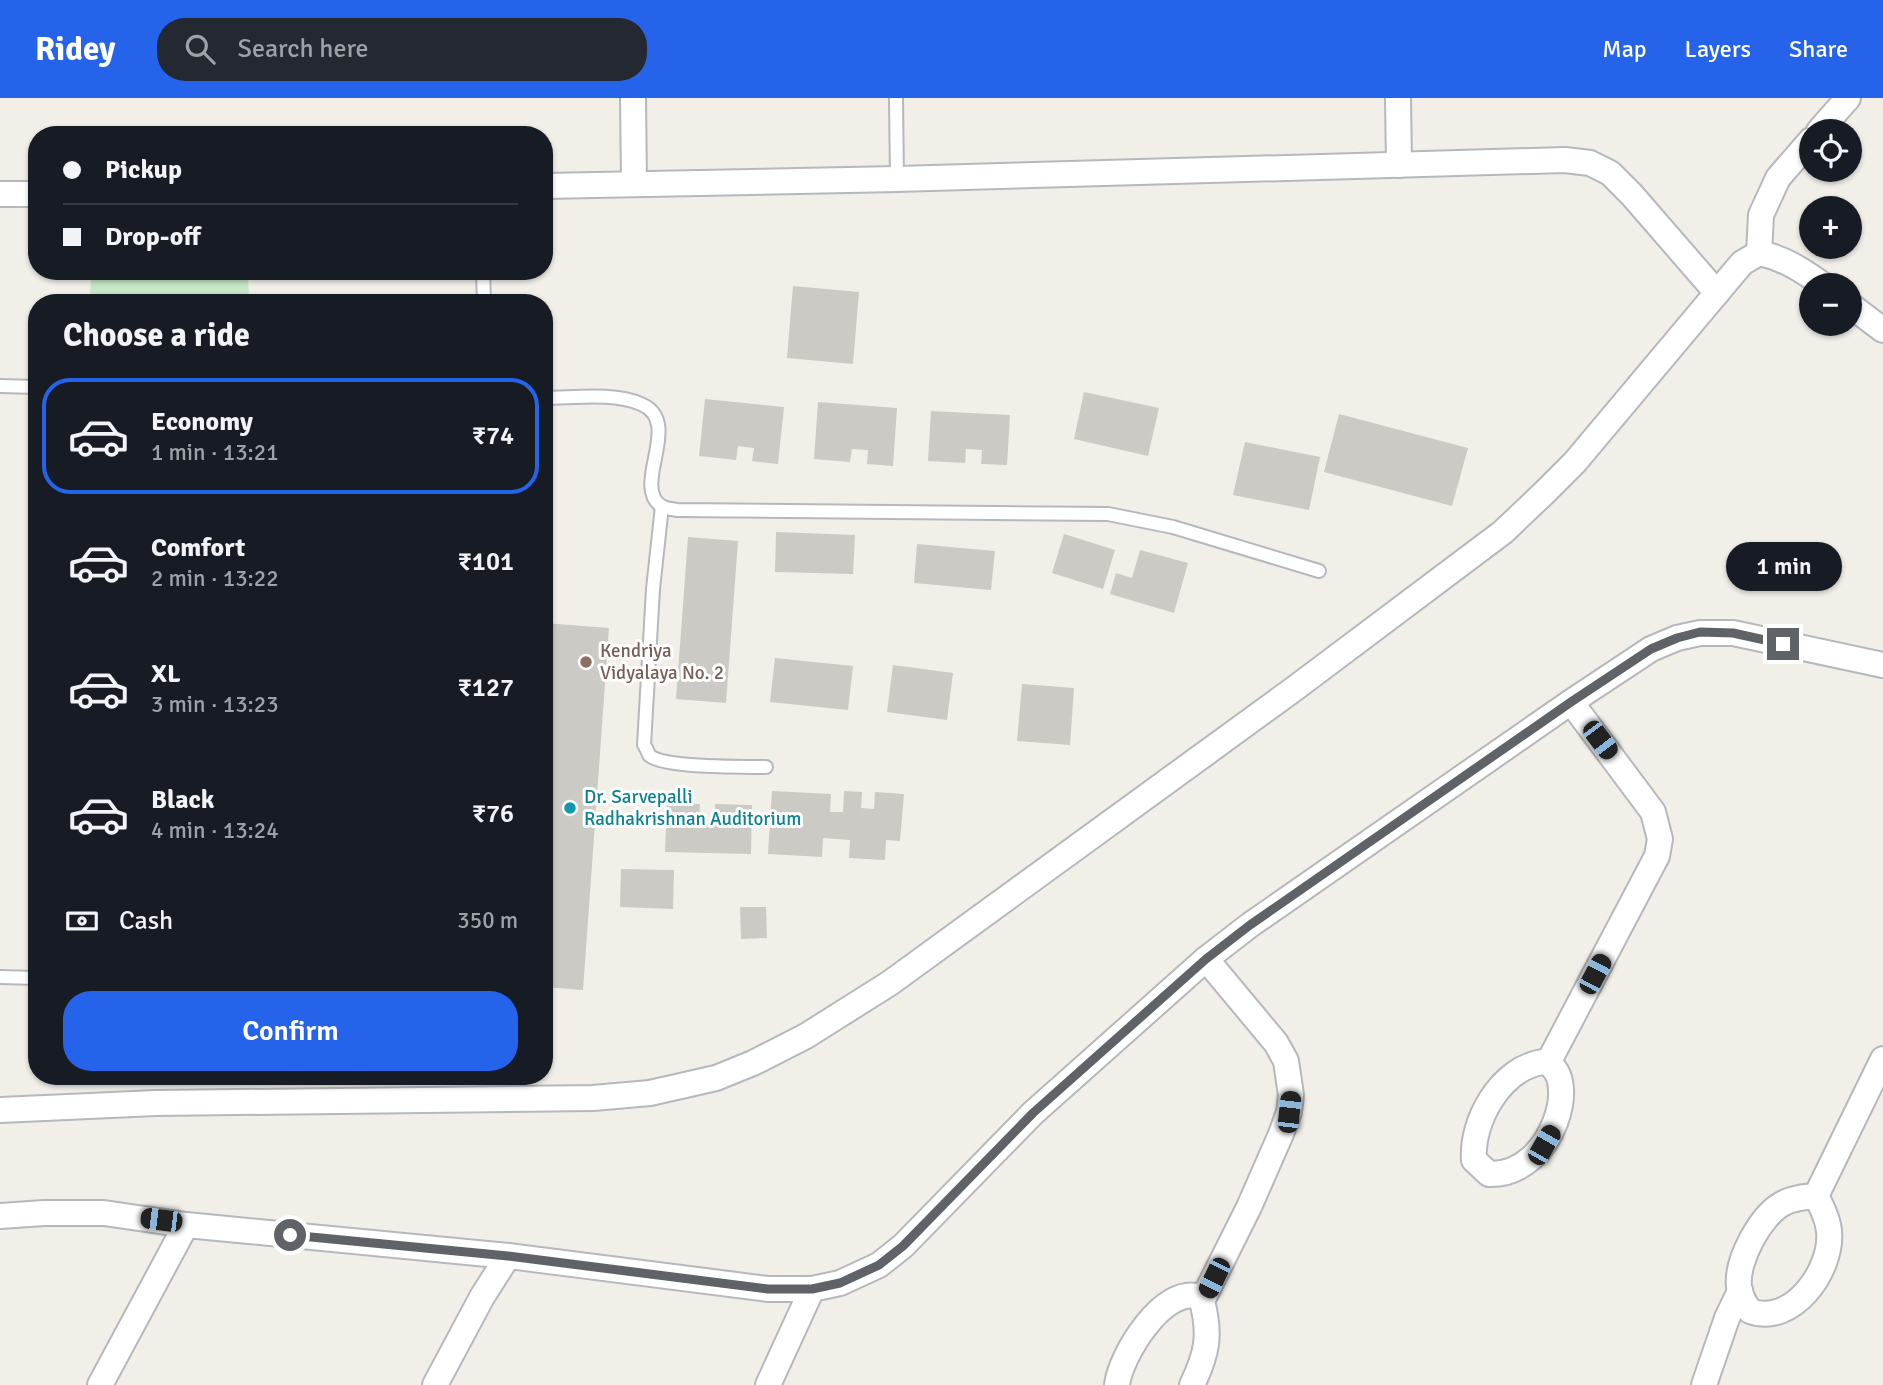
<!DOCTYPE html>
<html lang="en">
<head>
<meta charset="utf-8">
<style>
  body { margin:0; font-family:Signika,sans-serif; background:#242831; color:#f1f3f6; height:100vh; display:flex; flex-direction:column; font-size:26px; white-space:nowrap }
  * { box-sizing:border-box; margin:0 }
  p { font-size:23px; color:#9ea1a6 }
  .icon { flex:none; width:38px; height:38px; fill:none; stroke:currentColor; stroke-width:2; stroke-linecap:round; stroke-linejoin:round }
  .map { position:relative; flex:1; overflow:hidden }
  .drawer { position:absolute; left:28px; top:196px; width:525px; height:791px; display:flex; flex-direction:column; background:#171b24; border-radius:28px; box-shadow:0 2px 5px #0004 }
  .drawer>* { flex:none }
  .banner { position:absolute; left:28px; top:28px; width:525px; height:154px; border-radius:28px; box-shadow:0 2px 5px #0004; display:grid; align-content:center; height:154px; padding:0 35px; background:#171b24 }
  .fabs { position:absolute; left:1799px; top:21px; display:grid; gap:14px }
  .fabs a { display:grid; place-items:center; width:63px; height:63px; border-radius:50%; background:#171b24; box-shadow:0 2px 5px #0004; font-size:35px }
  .end { position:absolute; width:32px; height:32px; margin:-16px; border:9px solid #5f6368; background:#fff; box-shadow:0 0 0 4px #fff }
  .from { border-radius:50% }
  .bubble { position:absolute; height:49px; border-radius:24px; background:#171b24; box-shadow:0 2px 5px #0004; font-size:23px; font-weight:600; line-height:49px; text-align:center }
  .car { position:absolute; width:21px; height:42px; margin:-21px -10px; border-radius:9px; box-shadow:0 0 5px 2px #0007; background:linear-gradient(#222 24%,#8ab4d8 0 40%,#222 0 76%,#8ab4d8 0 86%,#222 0) }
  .banner b { display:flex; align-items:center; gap:24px; height:66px; font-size:26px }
  .banner b+b { border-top:2px solid #363941 }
  .banner i { width:18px; height:18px; background:#f1f3f6 }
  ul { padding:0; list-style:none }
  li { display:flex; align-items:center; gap:21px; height:116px; margin:0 14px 10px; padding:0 21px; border:4px solid transparent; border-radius:28px }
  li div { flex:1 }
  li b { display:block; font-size:26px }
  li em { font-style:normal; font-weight:600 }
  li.current { border-color:#2563eb }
  li>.icon { width:63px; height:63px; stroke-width:1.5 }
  h2 { padding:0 35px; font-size:32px; line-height:84px }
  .pay { display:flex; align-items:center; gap:18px; height:77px; padding:0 35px; font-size:26px }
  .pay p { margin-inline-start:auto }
  .button { display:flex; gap:14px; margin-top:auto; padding:14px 35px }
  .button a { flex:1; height:80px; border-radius:28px; background:#2563eb; color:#fff; font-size:28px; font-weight:600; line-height:80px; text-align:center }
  header { display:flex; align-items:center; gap:42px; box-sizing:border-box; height:98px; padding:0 35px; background:#2563eb; color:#fff }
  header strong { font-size:33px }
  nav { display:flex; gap:38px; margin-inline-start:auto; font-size:24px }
  .search { width:490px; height:63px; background:#242831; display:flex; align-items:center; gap:18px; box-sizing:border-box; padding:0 24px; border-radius:28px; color:#9ea1a6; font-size:26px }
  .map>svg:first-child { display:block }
  .green { fill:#c5e8c5 }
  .building { fill:#cccac5 }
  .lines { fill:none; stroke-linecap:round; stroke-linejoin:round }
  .lane-casing { stroke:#b5b8bc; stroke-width:16 }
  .street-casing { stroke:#b5b8bc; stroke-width:28 }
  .lane { stroke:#fff; stroke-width:12 }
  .street { stroke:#fff; stroke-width:24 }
  .route { stroke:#5f6368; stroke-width:9 }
  .education-dot { fill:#8d6e63; stroke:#fff; stroke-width:2.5 }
  .culture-dot { fill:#0f9aa8; stroke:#fff; stroke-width:2.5 }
  .labels { text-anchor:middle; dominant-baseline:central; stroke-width:6; stroke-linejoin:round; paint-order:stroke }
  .education-label { font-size:19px; fill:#785e54; stroke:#fff; text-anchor:start }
  .culture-label { font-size:19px; fill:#0d838f; stroke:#fff; text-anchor:start }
</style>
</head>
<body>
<header>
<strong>Ridey</strong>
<div class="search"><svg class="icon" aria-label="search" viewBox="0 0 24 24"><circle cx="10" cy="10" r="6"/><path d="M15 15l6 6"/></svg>Search here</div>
<nav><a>Map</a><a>Layers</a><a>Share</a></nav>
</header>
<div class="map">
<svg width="1883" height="1287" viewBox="0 0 1883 1287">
  <rect width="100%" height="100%" fill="#f1efe8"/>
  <!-- green -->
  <path class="green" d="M91 173H248L249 205H90Z"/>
  <!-- building -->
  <g class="building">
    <path d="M793 188 859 194 853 266 787 260Z"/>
    <path d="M1084 294 1159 310 1148 358 1074 341Z"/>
    <path d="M705 301 784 309 778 366 752 363 754 350 738 348 736 362 699 358Z"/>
    <path d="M818 304 897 310 893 368 867 366 868 352 852 351 850 364 814 361Z"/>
    <path d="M931 313 1010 317 1007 367 981 366 982 352 966 351 965 365 928 363Z"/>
    <path d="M1339 316 1468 350 1452 408 1324 374Z"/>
    <path d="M1245 344 1320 359 1309 412 1233 397Z"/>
    <path d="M776 434 855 437 853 476 775 474Z"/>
    <path d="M1064 436 1115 452 1103 491 1052 475Z"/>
    <path d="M688 439 738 443 726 605 676 601Z"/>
    <path d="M917 446 995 453 991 492 914 485Z"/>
    <path d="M1140 452 1188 465 1174 515 1110 496 1116 475 1132 480Z"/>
    <path d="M544 525 609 530 583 892 544 889Z"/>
    <path d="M775 560 853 568 848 612 770 604Z"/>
    <path d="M893 567 953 575 947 622 887 614Z"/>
    <path d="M1022 586 1074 590 1070 647 1017 643Z"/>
    <path d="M772 693 831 696 830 714H843L844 693 862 694 861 710 874 711 875 694 904 696 900 743 886 742 885 762 849 760 850 742 823 740 822 759 768 756Z"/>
    <path d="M667 705 700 706 699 726 715 727V706L752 707 751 756 665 754Z"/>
    <path d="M621 771 674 772 673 811 620 809Z"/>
    <path d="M740 809H766L767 840 741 841Z"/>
  </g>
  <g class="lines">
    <!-- lane casing -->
    <g class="lane-casing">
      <g id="lane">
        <path d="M896 0 897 81"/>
        <path d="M483 173 484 205"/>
        <path d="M0 288 37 289"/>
        <path d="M544 300C574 300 613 294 641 306 684 324 631 387 661 408 665 411 673 411 677 412L1108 416 1173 429 1319 473"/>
        <path d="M662 408 653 491 644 647C645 648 649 656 649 657 662 670 745 669 766 669"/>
        <path d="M0 879 37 880"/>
      </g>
    </g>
    <!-- street casing -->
    <g class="street-casing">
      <g id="street">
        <path d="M633 0 634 86"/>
        <path d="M1398 0 1399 67"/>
        <path d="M1819 33 1848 0"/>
        <path d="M544 88 897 81 1565 62 1590 65 1610 75 1632 97 1717 195"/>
        <path d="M0 96H37"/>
        <path d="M1759 155 1761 117 1778 80 1811 42"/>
        <path d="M1850 207 1883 232"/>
        <path d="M1543 964C1582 972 1555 1078 1489 1076L1474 1062C1471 1023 1501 970 1543 964Z"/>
        <path d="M1548 965 1657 758 1660 741 1653 714 1571 604"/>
        <path d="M0 1012 156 1005 593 1000 650 995 716 980 753 965 806 938 890 885 1294 591 1503 434 1544 395 1575 364 1742 165 1759 155C1784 160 1802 172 1823 187"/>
        <path d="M1816 1098C1805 1099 1793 1100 1784 1105 1761 1116 1736 1163 1739 1188 1740 1198 1744 1205 1750 1213 1792 1229 1833 1172 1829 1133 1828 1121 1822 1109 1816 1098L1883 961"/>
        <path d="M0 1118 44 1115H104L186 1127 508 1158 768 1191H812L840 1185 879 1167 903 1148 1033 1015 1206 861 1250 827 1571 604 1651 551 1677 540 1700 535H1733L1883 567"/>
        <path d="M100 1287 186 1127"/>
        <path d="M435 1287 482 1199 508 1158"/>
        <path d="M768 1287 812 1191"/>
        <path d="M1117 1287C1120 1258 1164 1186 1200 1199L1202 1203"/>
        <path d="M1192 1287C1207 1256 1211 1237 1202 1203L1249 1109 1281 1036 1289 1014 1291 997 1286 963 1276 945 1206 861"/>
        <path d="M1704 1287 1727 1220 1740 1193"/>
      </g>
    </g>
    <!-- lane -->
    <use href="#lane" class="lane"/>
    <!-- street -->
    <use href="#street" class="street"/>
  </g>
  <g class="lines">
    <!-- route -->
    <path class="route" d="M290 1137 508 1158 768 1191H812L840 1185 879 1167 903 1148 1033 1015 1206 861 1250 827 1571 604 1651 551 1677 540 1700 534 1733 535 1783 546"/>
  </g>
  <!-- markers -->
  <circle class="education-dot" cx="586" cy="564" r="7"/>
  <circle class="culture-dot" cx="570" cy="710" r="7"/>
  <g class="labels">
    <!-- education labels -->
    <g class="education-label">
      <text x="600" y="553">Kendriya<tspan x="600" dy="22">Vidyalaya No. 2</tspan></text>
    </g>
    <!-- culture labels -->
    <g class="culture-label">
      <text x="584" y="699">Dr. Sarvepalli<tspan x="584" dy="22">Radhakrishnan Auditorium</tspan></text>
    </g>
  </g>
</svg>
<div class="fabs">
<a><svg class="icon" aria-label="locate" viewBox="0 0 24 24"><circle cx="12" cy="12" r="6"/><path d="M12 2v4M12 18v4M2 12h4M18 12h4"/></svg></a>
<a>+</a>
<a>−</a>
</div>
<i class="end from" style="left:290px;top:1137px"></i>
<i class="end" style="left:1783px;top:546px"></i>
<div class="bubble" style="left:1726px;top:444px;width:116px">1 min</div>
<i class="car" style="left:1600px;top:642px;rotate:143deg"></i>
<i class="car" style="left:1595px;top:876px;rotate:28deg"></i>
<i class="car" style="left:1289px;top:1014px;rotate:6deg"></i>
<i class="car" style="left:1544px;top:1047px;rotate:30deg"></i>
<i class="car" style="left:161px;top:1122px;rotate:277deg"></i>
<i class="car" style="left:1214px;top:1180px;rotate:206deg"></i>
<div class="banner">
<b><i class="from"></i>Pickup</b>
<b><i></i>Drop-off</b>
</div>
<section class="drawer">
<h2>Choose a ride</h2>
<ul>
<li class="current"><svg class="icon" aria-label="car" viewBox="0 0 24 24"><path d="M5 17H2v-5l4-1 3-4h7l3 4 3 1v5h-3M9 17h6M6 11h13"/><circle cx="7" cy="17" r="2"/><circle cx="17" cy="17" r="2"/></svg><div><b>Economy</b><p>1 min · 13:21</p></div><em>₹74</em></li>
<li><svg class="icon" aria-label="car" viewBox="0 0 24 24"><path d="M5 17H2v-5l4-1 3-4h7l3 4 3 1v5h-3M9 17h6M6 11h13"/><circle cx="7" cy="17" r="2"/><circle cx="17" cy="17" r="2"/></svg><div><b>Comfort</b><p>2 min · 13:22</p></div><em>₹101</em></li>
<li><svg class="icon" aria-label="car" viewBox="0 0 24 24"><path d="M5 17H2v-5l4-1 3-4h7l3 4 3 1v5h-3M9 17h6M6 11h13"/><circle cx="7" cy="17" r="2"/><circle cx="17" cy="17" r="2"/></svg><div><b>XL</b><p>3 min · 13:23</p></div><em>₹127</em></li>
<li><svg class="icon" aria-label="car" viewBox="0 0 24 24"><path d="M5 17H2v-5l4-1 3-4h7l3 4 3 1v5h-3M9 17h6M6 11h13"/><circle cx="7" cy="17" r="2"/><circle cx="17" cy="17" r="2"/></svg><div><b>Black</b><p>4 min · 13:24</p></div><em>₹76</em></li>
</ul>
<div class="pay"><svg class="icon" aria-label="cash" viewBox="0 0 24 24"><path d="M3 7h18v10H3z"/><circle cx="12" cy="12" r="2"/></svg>Cash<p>350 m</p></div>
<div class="button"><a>Confirm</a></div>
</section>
</div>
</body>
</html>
